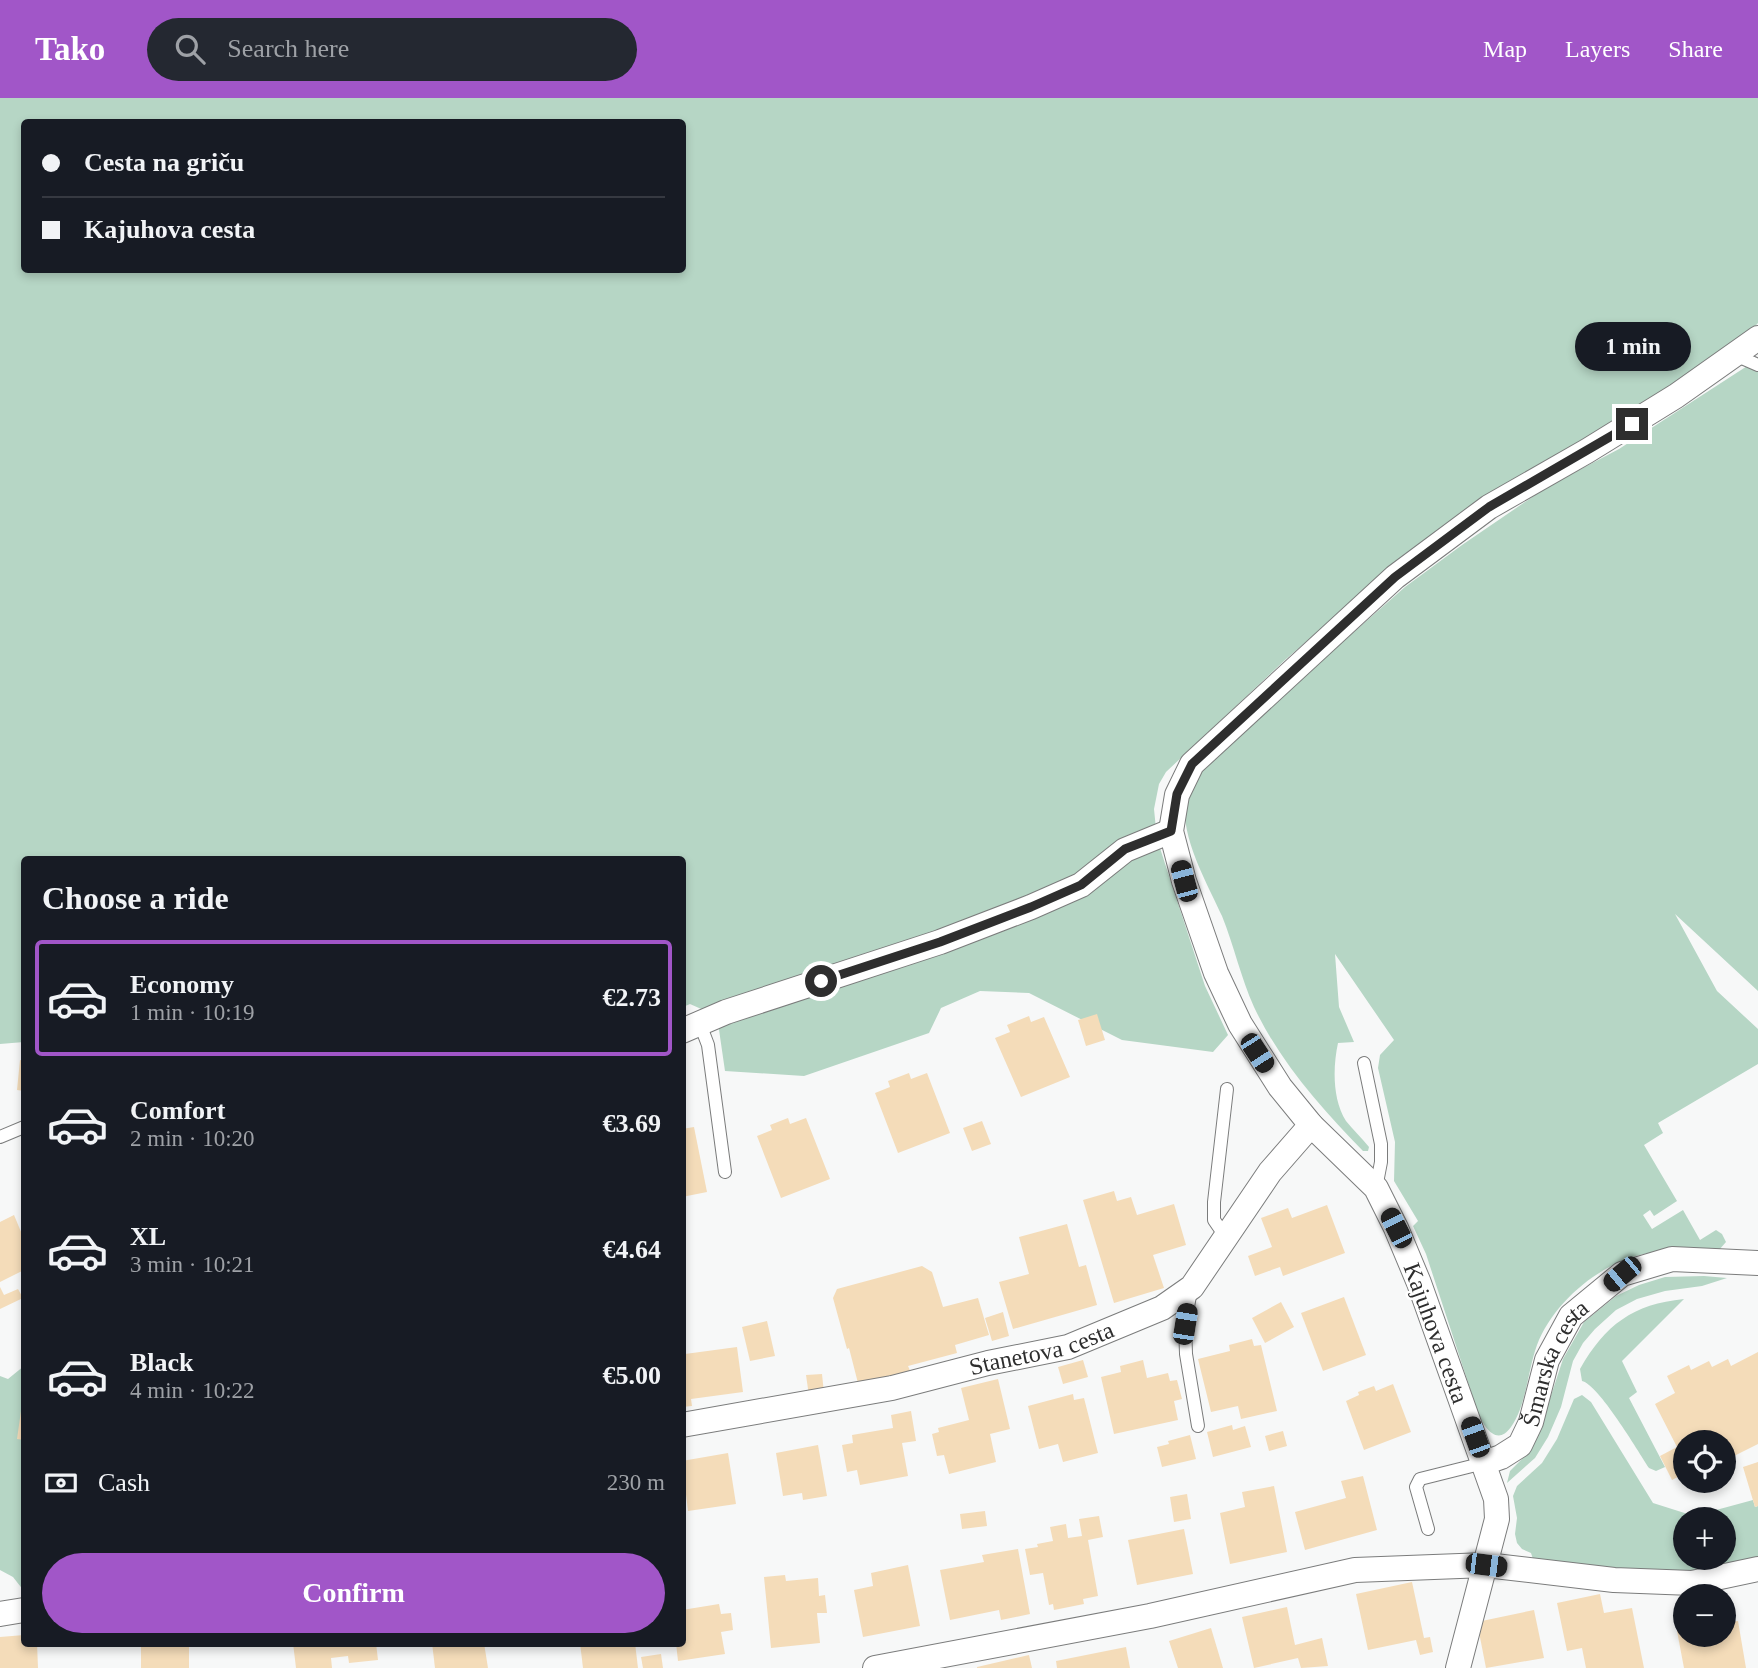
<!DOCTYPE html>
<html lang="en">
<head>
<meta charset="utf-8">
<style>
  body { margin:0; font-family:Georgia,serif; background:#242831; color:#f1f3f6; height:100vh; display:flex; flex-direction:column; font-size:26px; white-space:nowrap }
  * { box-sizing:border-box; margin:0 }
  p { font-size:23px; color:#9ea1a6 }
  .icon { flex:none; width:38px; height:38px; fill:none; stroke:currentColor; stroke-width:2; stroke-linecap:round; stroke-linejoin:round }
  .map { position:relative; flex:1; overflow:hidden }
  .details { position:absolute; left:21px; top:758px; width:665px; height:791px; display:flex; flex-direction:column; background:#171b24; border-radius:7px; box-shadow:0 4px 10px #0003 }
  .details>* { flex:none }
  .guide { position:absolute; left:21px; top:21px; width:665px; height:154px; border-radius:7px; box-shadow:0 4px 10px #0003; display:grid; align-content:center; height:154px; padding:0 21px; background:#171b24 }
  .tools { position:absolute; left:1673px; top:1332px; display:grid; gap:14px }
  .tools a { display:grid; place-items:center; width:63px; height:63px; border-radius:50%; background:#171b24; box-shadow:0 4px 10px #0003; font-size:35px }
  .end { position:absolute; width:32px; height:32px; margin:-16px; border:9px solid #2e2e2e; background:#fff; box-shadow:0 0 0 4px #fff }
  .from { border-radius:50% }
  .bubble { position:absolute; height:49px; border-radius:24px; background:#171b24; box-shadow:0 4px 10px #0003; font-size:23px; font-weight:700; line-height:49px; text-align:center }
  .car { position:absolute; width:21px; height:42px; margin:-21px -10px; border-radius:9px; box-shadow:0 0 5px 2px #0007; background:linear-gradient(#222 24%,#8ab4d8 0 40%,#222 0 76%,#8ab4d8 0 86%,#222 0) }
  .guide b { display:flex; align-items:center; gap:24px; height:66px; font-size:26px }
  .guide b+b { border-top:2px solid #363941 }
  .guide i { width:18px; height:18px; background:#f1f3f6 }
  ul { padding:0; list-style:none }
  li { display:flex; align-items:center; gap:21px; height:116px; margin:0 14px 10px; padding:0 7px; border:4px solid transparent; border-radius:7px }
  li div { flex:1 }
  li b { display:block; font-size:26px }
  li em { font-style:normal; font-weight:700 }
  li.selected { border-color:#a156c8 }
  li>.icon { width:63px; height:63px; stroke-width:1.5 }
  h2 { padding:0 21px; font-size:32px; line-height:84px }
  .pay { display:flex; align-items:center; gap:18px; height:77px; padding:0 21px; font-size:26px }
  .pay p { margin-inline-start:auto }
  .action { display:flex; gap:14px; margin-top:auto; padding:14px 21px }
  .action a { flex:1; height:80px; border-radius:42px; background:#a156c8; color:#fff; font-size:28px; font-weight:700; line-height:80px; text-align:center }
  header { display:flex; align-items:center; gap:42px; box-sizing:border-box; height:98px; padding:0 35px; background:#a156c8; color:#fff }
  header strong { font-size:33px }
  nav { display:flex; gap:38px; margin-inline-start:auto; font-size:24px }
  .search { width:490px; height:63px; background:#242831; display:flex; align-items:center; gap:18px; box-sizing:border-box; padding:0 24px; border-radius:38px; color:#9ea1a6; font-size:26px }
  .map>svg:first-child { display:block }
  .green { fill:#b6d6c5; fill-rule:evenodd }
  .building { fill:#f4dcb9 }
  .lines { fill:none; stroke-linecap:round; stroke-linejoin:round }
  .lane-casing { stroke:#7b7c7c; stroke-width:14 }
  .street-casing { stroke:#7b7c7c; stroke-width:26 }
  .lane { stroke:#fff; stroke-width:12 }
  .street { stroke:#fff; stroke-width:24 }
  .route { stroke:#2e2e2e; stroke-width:9 }
  .labels { text-anchor:middle; dominant-baseline:central; stroke-width:5; stroke-linejoin:round; paint-order:stroke }
  .street-label { font-size:24px; fill:#2e2e2e; stroke:#fff }
</style>
</head>
<body>
<header>
<strong>Tako</strong>
<div class="search"><svg class="icon" aria-label="search" viewBox="0 0 24 24"><circle cx="10" cy="10" r="6"/><path d="M15 15l6 6"/></svg>Search here</div>
<nav><a>Map</a><a>Layers</a><a>Share</a></nav>
</header>
<div class="map">
<svg width="1758" height="1570" viewBox="0 0 1758 1570">
  <rect width="100%" height="100%" fill="#f7f8f8"/>
  <!-- green -->
  <g class="green">
    <path d="M0 0H1758V225L1746 238 1388 474 1286 561 1166 674 1159 686 1154 711 1157 741 1205 888 1228 937 1213 954 1122 942 1029 895 980 893 941 910 929 935 804 978 725 973 717 918 690 906 683 909 682 761H24V944L0 946ZM24 24H682V172H24Z"/>
    <path d="M1758 261V893L1675 816 1717 893 1758 931V966L1658 1025 1663 1035 1644 1047 1677 1103 1654 1118 1650 1112 1643 1117 1652 1131 1683 1112 1700 1142 1716 1132 1722 1136 1726 1144 1719 1152C1696 1152 1671 1151 1649 1155 1602 1163 1554 1203 1537 1247 1528 1271 1526 1309 1511 1329 1497 1349 1484 1329 1478 1315L1426 1156 1413 1128 1418 1123 1394 1083 1395 1044 1378 970 1380 957 1394 942 1335 856 1339 909 1354 944 1338 945C1333 968 1332 1001 1346 1023 1353 1032 1362 1040 1369 1049L1368 1053H1363C1321 1010 1280 964 1254 909 1241 880 1234 848 1222 818 1207 784 1178 737 1186 697 1189 688 1197 677 1201 669L1405 489 1462 447 1547 389 1619 351Z"/>
    <path d="M1704 1178 1727 1180 1702 1188 1665 1193 1637 1201 1616 1212 1595 1231 1583 1245 1573 1263 1561 1309 1548 1339 1535 1360 1507 1385 1510 1373 1527 1356 1538 1337 1563 1261 1584 1224 1616 1198 1639 1187 1665 1179Z"/>
    <path d="M1684 1201 1622 1263 1637 1294 1629 1300 1665 1369 1656 1373 1649 1370C1638 1353 1598 1286 1582 1283L1580 1271C1605 1227 1633 1206 1684 1201Z"/>
    <path d="M24 1268V1493L13 1479 0 1472V1278L8 1281Z"/>
    <path d="M1582 1297 1591 1304 1653 1405 1694 1418 1753 1402 1755 1409 1758 1408V1461C1685 1487 1607 1470 1533 1461L1531 1455 1522 1451 1517 1445 1515 1436 1517 1420 1513 1398 1517 1388 1542 1365 1557 1341 1574 1301ZM1685 1421H1724V1460H1685Z"/>
  </g>
  <!-- building -->
  <g class="building">
    <path d="M1097 916 1105 942 1086 948 1078 922Z"/>
    <path d="M1029 918 1031 924 1044 919 1070 979 1021 999 995 940 1010 934 1007 927Z"/>
    <path d="M20 962 24 963V993L17 992Z"/>
    <path d="M909 975 911 981 927 975 950 1035 898 1055 875 995 890 989 888 983Z"/>
    <path d="M788 1020 790 1026 806 1020 830 1081 781 1100 757 1038 772 1032 770 1027Z"/>
    <path d="M982 1023 991 1046 972 1053 963 1030Z"/>
    <path d="M694 1029 707 1094 682 1099V1031Z"/>
    <path d="M1114 1093 1117 1103 1131 1099 1137 1117 1174 1106 1186 1147 1153 1157 1164 1190 1114 1205 1083 1102Z"/>
    <path d="M1327 1107 1345 1155 1283 1178 1280 1169 1255 1178 1248 1158 1272 1149 1261 1120 1288 1110 1292 1120Z"/>
    <path d="M14 1117 24 1141V1172L0 1184V1124Z"/>
    <path d="M1067 1126 1079 1169 1086 1167 1097 1207 1013 1231 999 1184 1029 1176 1019 1139Z"/>
    <path d="M922 1168 932 1174 943 1209 978 1200 989 1237 955 1247 957 1255 908 1268 912 1277 859 1289 849 1250 847 1251 833 1200 837 1191Z"/>
    <path d="M0 1189 4 1197 18 1191 23 1200 0 1211Z"/>
    <path d="M1344 1199 1366 1257 1323 1273 1301 1215Z"/>
    <path d="M1281 1204 1294 1229 1265 1245 1252 1220Z"/>
    <path d="M1003 1214 1009 1238 992 1243 985 1220Z"/>
    <path d="M767 1223 775 1258 750 1263 742 1229Z"/>
    <path d="M1252 1241 1254 1248 1261 1247 1277 1313 1241 1321 1238 1308 1211 1314 1198 1261 1230 1253 1229 1247Z"/>
    <path d="M737 1249 743 1294 691 1301 692 1308 682 1309V1263L686 1262 685 1256Z"/>
    <path d="M1758 1254V1346L1724 1363V1344H1685V1375L1672 1382 1660 1358 1677 1349 1655 1306 1675 1295 1667 1278 1689 1267 1691 1272 1709 1263 1712 1269 1728 1261 1731 1268Z"/>
    <path d="M1083 1262 1088 1279 1063 1286 1058 1269Z"/>
    <path d="M1143 1262 1147 1280 1168 1275 1170 1283 1177 1282 1182 1301 1174 1303 1178 1322 1114 1336 1101 1279 1121 1274 1120 1268Z"/>
    <path d="M822 1276 824 1295 809 1298 806 1277Z"/>
    <path d="M998 1281 1010 1331 990 1336 996 1364 949 1376 944 1357 937 1358 932 1336 939 1334 938 1330 969 1322 961 1290Z"/>
    <path d="M1393 1286 1411 1334 1364 1352 1346 1303 1359 1297 1358 1294 1374 1288 1376 1293Z"/>
    <path d="M1073 1296 1074 1302 1084 1300 1098 1355 1063 1364 1058 1346 1039 1351 1028 1308Z"/>
    <path d="M23 1299 24 1300V1342L17 1341Z"/>
    <path d="M911 1313 916 1343 902 1345 908 1378 860 1387 857 1372 847 1374 842 1347 853 1345 852 1337 893 1330 891 1317Z"/>
    <path d="M1232 1327 1233 1332 1245 1328 1251 1349 1213 1359 1207 1334Z"/>
    <path d="M1283 1333 1287 1348 1269 1353 1265 1338Z"/>
    <path d="M1190 1337 1196 1361 1162 1369 1157 1349 1169 1346 1168 1343Z"/>
    <path d="M818 1347 827 1398 803 1402 802 1395 783 1398 776 1355Z"/>
    <path d="M728 1355 736 1406 688 1413 682 1363Z"/>
    <path d="M1758 1364V1408L1755 1409 1743 1369Z"/>
    <path d="M1363 1378 1377 1432 1305 1452 1295 1414 1346 1400 1341 1383Z"/>
    <path d="M1274 1388 1287 1454 1230 1466 1220 1415 1245 1409 1242 1394Z"/>
    <path d="M1187 1396 1191 1421 1174 1424 1170 1399Z"/>
    <path d="M985 1413 987 1428 962 1431 960 1416Z"/>
    <path d="M1099 1418 1103 1439 1088 1442 1098 1498 1083 1501 1084 1506 1054 1512 1053 1506 1049 1507 1043 1475 1030 1477 1025 1451 1038 1449 1037 1446 1053 1443 1050 1429 1066 1426 1068 1440 1082 1438 1079 1421Z"/>
    <path d="M1184 1431 1193 1476 1137 1487 1128 1442Z"/>
    <path d="M1018 1451 1030 1516 1001 1522 999 1512 950 1522 940 1472 984 1464 982 1457Z"/>
    <path d="M908 1467 920 1528 863 1539 854 1492 873 1488 871 1475Z"/>
    <path d="M785 1477 786 1483 818 1480 819 1498 825 1497 827 1515H817L820 1545 771 1550 764 1479Z"/>
    <path d="M1412 1484 1424 1540 1430 1539 1433 1554 1420 1557 1416 1542 1368 1552 1356 1496Z"/>
    <path d="M1600 1496 1604 1515 1632 1510 1644 1570H1586L1582 1550 1567 1553 1557 1505Z"/>
    <path d="M719 1506 721 1516 731 1515 733 1532 721 1534 725 1556 678 1563 676 1545H682V1512Z"/>
    <path d="M1287 1509 1295 1547 1322 1540 1328 1568 1301 1570 1298 1560 1254 1570 1242 1519Z"/>
    <path d="M1534 1512 1544 1560 1486 1570 1477 1524Z"/>
    <path d="M1738 1523 1746 1570H1684L1677 1533 1685 1532V1536H1724V1525Z"/>
    <path d="M1211 1530 1223 1570H1178L1169 1543Z"/>
    <path d="M24 1537V1545H37L38 1570H0V1539Z"/>
    <rect x="141" y="1545" width="48" height="25"/>
    <path d="M293 1545H376L378 1562 349 1565 348 1558 331 1560 332 1570H296Z"/>
    <path d="M432 1545H484L488 1570H435Z"/>
    <path d="M580 1545H635L638 1570H583Z"/>
    <path d="M1126 1549 1130 1570H1057L1056 1563Z"/>
    <path d="M661 1556 663 1570H643L641 1559Z"/>
    <path d="M1029 1557 1032 1570H977V1569Z"/>
  </g>
  <g class="lines">
    <!-- lane casing -->
    <g class="lane-casing">
      <g id="lane">
        <path d="M1735 257 1758 267"/>
        <path d="M700 926 708 947 725 1074"/>
        <path d="M1364 965 1381 1046V1064L1376 1090"/>
        <path d="M0 1039 24 1029"/>
        <path d="M1225 1138 1214 1122V1104L1227 991"/>
        <path d="M1191 1192 1185 1226 1186 1256 1198 1328"/>
        <path d="M1428 1431 1416 1389 1420 1381 1484 1365"/>
      </g>
    </g>
    <!-- street casing -->
    <g class="street-casing">
      <g id="street">
        <path d="M682 933 726 914 940 844 1031 809 1081 787 1125 752 1171 733"/>
        <path id="s1" d="M682 1327 892 1290 988 1265 1068 1249 1162 1210 1192 1189 1270 1074 1311 1027"/>
        <path id="s2" d="M1484 1365 1501 1359 1520 1347 1531 1324 1547 1262 1571 1218 1622 1176 1672 1161 1758 1165"/>
        <path d="M0 1516 24 1512"/>
        <path d="M875 1570 1150 1518 1355 1472 1486 1467 1614 1482 1692 1485 1758 1471"/>
        <path d="M1458 1570 1497 1421 1496 1401 1419 1185 1396 1130 1376 1090 1311 1027 1280 989 1240 926 1216 875 1184 783 1171 733 1177 697 1192 666 1395 479 1489 409 1587 353 1676 298 1758 240"/>
      </g>
    </g>
    <!-- lane -->
    <use href="#lane" class="lane"/>
    <!-- street -->
    <use href="#street" class="street"/>
  </g>
  <g class="lines">
    <!-- route -->
    <path class="route" d="M821 883 940 844 1031 809 1081 787 1125 751 1171 733 1177 696 1192 666 1395 479 1489 409 1632 326"/>
  </g>
  <g class="labels">
    <!-- street labels -->
    <g class="street-label">
      <text transform="translate(1436 1235) rotate(70)">Kajuhova cesta</text>
      <text stroke="none"><textPath href="#s1" startOffset="368">Stanetova cesta</textPath></text>
      <text stroke="none"><textPath href="#s2" startOffset="130">Šmarska cesta</textPath></text>
    </g>
  </g>
</svg>
<div class="tools">
<a><svg class="icon" aria-label="locate" viewBox="0 0 24 24"><circle cx="12" cy="12" r="6"/><path d="M12 2v4M12 18v4M2 12h4M18 12h4"/></svg></a>
<a>+</a>
<a>−</a>
</div>
<i class="end from" style="left:821px;top:883px"></i>
<i class="end" style="left:1632px;top:326px"></i>
<div class="bubble" style="left:1575px;top:224px;width:116px">1 min</div>
<i class="car" style="left:1184px;top:783px;rotate:345deg"></i>
<i class="car" style="left:1257px;top:955px;rotate:147deg"></i>
<i class="car" style="left:1396px;top:1130px;rotate:333deg"></i>
<i class="car" style="left:1622px;top:1176px;rotate:230deg"></i>
<i class="car" style="left:1185px;top:1226px;rotate:9deg"></i>
<i class="car" style="left:1475px;top:1339px;rotate:340deg"></i>
<i class="car" style="left:1486px;top:1467px;rotate:97deg"></i>
<div class="guide">
<b><i class="from"></i>Cesta na griču</b>
<b><i></i>Kajuhova cesta</b>
</div>
<section class="details">
<h2>Choose a ride</h2>
<ul>
<li class="selected"><svg class="icon" aria-label="car" viewBox="0 0 24 24"><path d="M5 17H2v-5l4-1 3-4h7l3 4 3 1v5h-3M9 17h6M6 11h13"/><circle cx="7" cy="17" r="2"/><circle cx="17" cy="17" r="2"/></svg><div><b>Economy</b><p>1 min · 10:19</p></div><em>€2.73</em></li>
<li><svg class="icon" aria-label="car" viewBox="0 0 24 24"><path d="M5 17H2v-5l4-1 3-4h7l3 4 3 1v5h-3M9 17h6M6 11h13"/><circle cx="7" cy="17" r="2"/><circle cx="17" cy="17" r="2"/></svg><div><b>Comfort</b><p>2 min · 10:20</p></div><em>€3.69</em></li>
<li><svg class="icon" aria-label="car" viewBox="0 0 24 24"><path d="M5 17H2v-5l4-1 3-4h7l3 4 3 1v5h-3M9 17h6M6 11h13"/><circle cx="7" cy="17" r="2"/><circle cx="17" cy="17" r="2"/></svg><div><b>XL</b><p>3 min · 10:21</p></div><em>€4.64</em></li>
<li><svg class="icon" aria-label="car" viewBox="0 0 24 24"><path d="M5 17H2v-5l4-1 3-4h7l3 4 3 1v5h-3M9 17h6M6 11h13"/><circle cx="7" cy="17" r="2"/><circle cx="17" cy="17" r="2"/></svg><div><b>Black</b><p>4 min · 10:22</p></div><em>€5.00</em></li>
</ul>
<div class="pay"><svg class="icon" aria-label="cash" viewBox="0 0 24 24"><path d="M3 7h18v10H3z"/><circle cx="12" cy="12" r="2"/></svg>Cash<p>230 m</p></div>
<div class="action"><a>Confirm</a></div>
</section>
</div>
</body>
</html>
